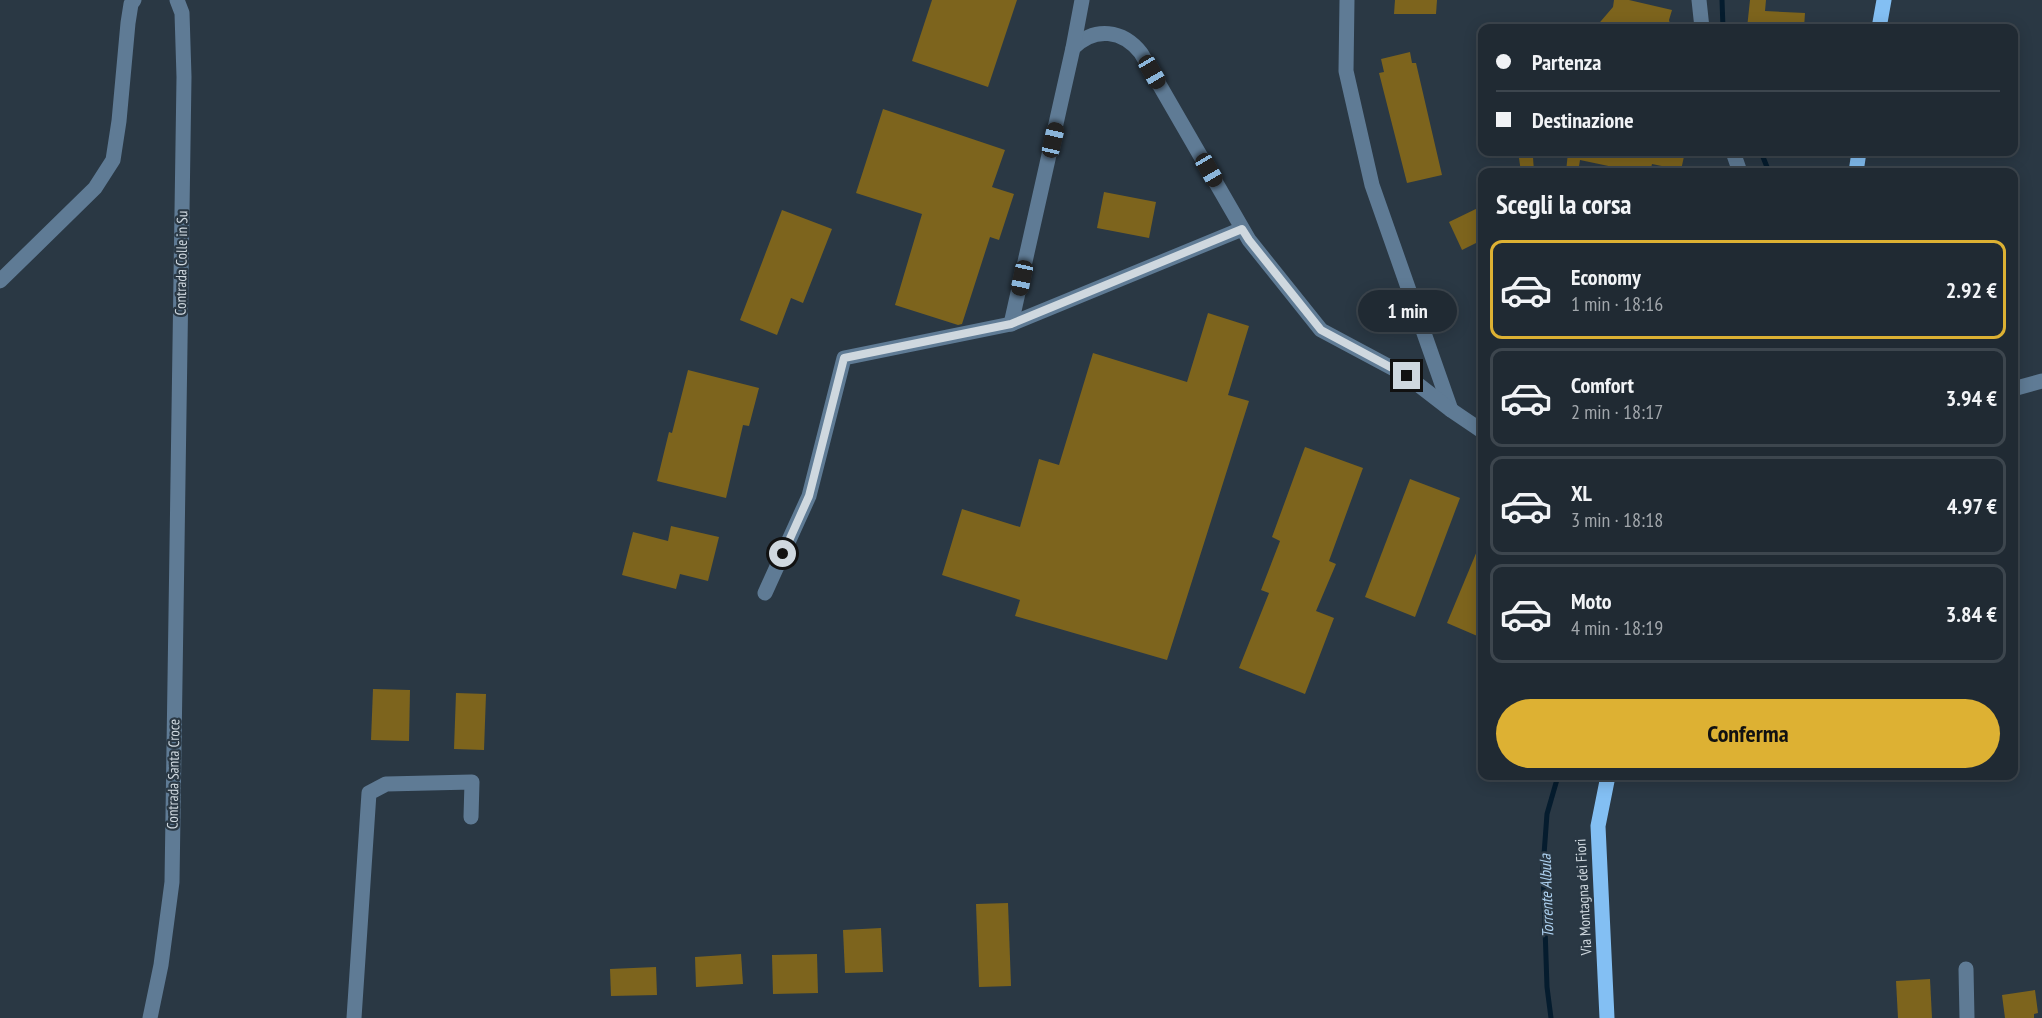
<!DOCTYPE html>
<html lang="it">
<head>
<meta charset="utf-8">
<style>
  body { margin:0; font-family:"PT Sans Narrow",sans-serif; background:#2d363f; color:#f1f3f6; height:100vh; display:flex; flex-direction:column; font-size:22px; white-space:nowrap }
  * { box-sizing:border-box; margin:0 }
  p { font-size:20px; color:#a2a7ac }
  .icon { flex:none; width:33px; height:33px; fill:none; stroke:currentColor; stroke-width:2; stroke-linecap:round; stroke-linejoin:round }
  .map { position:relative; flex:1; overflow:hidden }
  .details { position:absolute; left:1478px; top:168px; width:540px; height:612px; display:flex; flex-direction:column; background:#202a33; border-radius:12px; box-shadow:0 3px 15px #0003,0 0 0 2px #3d464e }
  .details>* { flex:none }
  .top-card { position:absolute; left:1478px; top:24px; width:540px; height:132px; border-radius:12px; box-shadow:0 3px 15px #0003,0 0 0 2px #3d464e; display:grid; align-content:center; height:132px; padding:0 18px; background:#202a33 }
  .end { position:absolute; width:27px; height:27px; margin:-14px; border:8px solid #cfd8df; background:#111; box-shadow:0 0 0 3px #111 }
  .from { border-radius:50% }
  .bubble { position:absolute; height:42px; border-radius:21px; background:#202a33; box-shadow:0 3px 15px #0003,0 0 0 2px #3d464e; font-size:20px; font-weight:700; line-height:42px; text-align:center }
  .car { position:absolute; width:18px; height:36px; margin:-18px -9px; border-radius:8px; box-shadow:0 0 4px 2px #0007; background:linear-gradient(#222 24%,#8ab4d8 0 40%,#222 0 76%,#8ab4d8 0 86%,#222 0) }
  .top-card b { display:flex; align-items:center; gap:21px; height:57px; font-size:22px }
  .top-card b+b { border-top:2px solid #3d464e }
  .top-card i { width:15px; height:15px; background:#f1f3f6 }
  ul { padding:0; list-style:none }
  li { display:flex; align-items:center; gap:18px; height:99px; margin:0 12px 9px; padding:0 6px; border:3px solid #3d464e; border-radius:12px }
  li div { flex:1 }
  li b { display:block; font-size:22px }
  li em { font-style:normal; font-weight:700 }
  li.current { border-color:#ddb133 }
  li>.icon { width:54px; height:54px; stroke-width:1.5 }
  h2 { padding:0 18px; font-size:27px; line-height:72px }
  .button { display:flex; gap:12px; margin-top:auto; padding:12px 18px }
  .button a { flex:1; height:69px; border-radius:36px; background:#ddb133; color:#111; font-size:24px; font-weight:700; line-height:69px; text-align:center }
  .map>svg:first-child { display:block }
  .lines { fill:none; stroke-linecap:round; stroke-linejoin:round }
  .stream { stroke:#051c2e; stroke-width:5 }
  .building { fill:#7d641d }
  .minor { stroke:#5f7b95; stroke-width:15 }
  .major { stroke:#83bff3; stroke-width:15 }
  .route { stroke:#cfd8df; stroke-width:8 }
  .labels { text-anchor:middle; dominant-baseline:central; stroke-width:4.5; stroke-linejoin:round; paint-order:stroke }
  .street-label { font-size:15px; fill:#cfd8df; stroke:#2a3844 }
  .water-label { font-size:16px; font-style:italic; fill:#add1f0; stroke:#2a3844 }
</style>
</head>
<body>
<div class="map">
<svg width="2042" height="1018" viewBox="0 0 2042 1018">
  <rect width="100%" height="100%" fill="#2a3844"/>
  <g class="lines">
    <!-- stream -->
    <g class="stream">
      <path d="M1722 0 1723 28"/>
      <path d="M1761 152 1769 172"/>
      <path d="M1551 1018 1547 987 1543 868 1547 814 1558 776"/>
    </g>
  </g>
  <!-- building -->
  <g class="building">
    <path d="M932 0H1017L988 87 912 61Z"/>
    <path d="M1395 0H1437L1436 14H1394Z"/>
    <path d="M1614 0H1629L1672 10 1669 20 1671 28H1595L1613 7Z"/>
    <path d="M1750 0H1766L1765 11 1805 13 1804 28H1747Z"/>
    <path d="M1410 52 1412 63H1416L1442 175 1407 183 1379 73 1384 72 1381 59Z"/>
    <path d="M883 109 1005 150 992 187 1014 194 999 240 990 237 962 324 958 325 895 305 922 214 856 193Z"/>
    <path d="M1568 152H1685L1681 170 1652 164 1650 172H1637L1580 160 1578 172H1566Z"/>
    <path d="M1533 157 1534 172H1521L1519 158Z"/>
    <path d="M1104 192 1156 202 1149 238 1097 228Z"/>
    <path d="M1482 206V240L1462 250 1449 222Z"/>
    <path d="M782 210 832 229 803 303 791 298 777 335 740 320Z"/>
    <path d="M1208 313 1249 326 1228 395 1249 401 1167 660 1015 616 1020 600 942 575 962 509 1020 527 1039 459 1059 465 1093 353 1187 382Z"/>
    <path d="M688 370 759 388 749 426 743 425 726 498 657 481 669 432 672 433Z"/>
    <path d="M1305 447 1363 468 1329 561 1336 564 1316 611 1334 618 1305 694 1239 668 1269 593 1261 590 1280 541 1272 537Z"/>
    <path d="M1410 479 1460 498 1415 617 1365 597Z"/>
    <path d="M671 526 719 537 708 581 680 574 676 589 622 575 633 532 668 541Z"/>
    <path d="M1482 539V638L1447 623Z"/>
    <path d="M373 689 410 690 409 741 371 740Z"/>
    <path d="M456 693 486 694 484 750 454 749Z"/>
    <path d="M1008 903 1011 986 979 987 976 904Z"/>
    <path d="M881 928 883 972 845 973 843 930Z"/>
    <path d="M741 954 743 984 696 987 695 957Z"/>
    <path d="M817 954 818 993 773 994 772 955Z"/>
    <path d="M656 967 657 995 611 996 610 969Z"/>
    <path d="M1930 979 1932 1018H1898L1896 981Z"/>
    <path d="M2035 990 2038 1013 2034 1014V1018H2005L2002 995Z"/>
  </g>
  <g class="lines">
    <!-- minor -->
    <g class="minor">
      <path d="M1347 0 1346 71 1372 185 1451 410"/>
      <path d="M1699 0 1702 28"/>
      <path d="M1073 48C1095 26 1123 30 1141 53L1249 240 1321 330 1407 376 1451 410 1482 431"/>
      <path d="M1733 152 1740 172"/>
      <path d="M0 281 95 188 113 160 119 121 128 23 131 4 134 0"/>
      <path d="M1011 324 1073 48 1082 0"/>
      <path d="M2013 389 2042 381"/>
      <path d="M765 593 809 496 844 358 1011 324 1242 229"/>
      <path d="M1966 969 1967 1018"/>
      <path d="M150 1018 161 965 172 882 184 77 182 13 177 0"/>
      <path d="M354 1018 369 793 386 784 472 782 471 817"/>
    </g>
    <!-- major -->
    <g class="major">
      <path d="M1879 28 1884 0"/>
      <path d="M1856 172 1859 152"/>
      <path d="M1607 1018 1598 826 1608 776"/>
    </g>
  </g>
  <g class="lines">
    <!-- route -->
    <path class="route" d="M783 554 809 496 844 358 1011 324 1242 229 1249 240 1321 330 1407 376"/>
  </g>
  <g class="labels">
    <!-- street labels -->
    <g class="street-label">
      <text transform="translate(181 263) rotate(-89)">Contrada Colle in Su</text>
      <text transform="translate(173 774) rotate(-89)">Contrada Santa Croce</text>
      <text transform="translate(1583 897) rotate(-93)">Via Montagna dei Fiori</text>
    </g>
    <!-- water labels -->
    <g class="water-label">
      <text transform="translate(1546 896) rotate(-92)">Torrente Albula</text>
    </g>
  </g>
</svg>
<i class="end from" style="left:783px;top:554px"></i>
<i class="end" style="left:1407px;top:376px"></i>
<div class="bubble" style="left:1358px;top:290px;width:99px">1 min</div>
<i class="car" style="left:1152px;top:72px;rotate:150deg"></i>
<i class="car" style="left:1053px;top:140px;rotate:13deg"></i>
<i class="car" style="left:1209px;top:170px;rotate:150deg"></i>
<i class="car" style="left:1022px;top:278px;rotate:192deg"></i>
<div class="top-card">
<b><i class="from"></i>Partenza</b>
<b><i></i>Destinazione</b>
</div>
<section class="details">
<h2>Scegli la corsa</h2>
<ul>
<li class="current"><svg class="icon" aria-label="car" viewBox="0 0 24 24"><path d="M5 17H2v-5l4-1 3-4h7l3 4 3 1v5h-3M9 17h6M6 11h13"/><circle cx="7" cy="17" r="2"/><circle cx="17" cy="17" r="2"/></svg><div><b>Economy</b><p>1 min · 18:16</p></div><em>2.92 €</em></li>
<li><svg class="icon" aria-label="car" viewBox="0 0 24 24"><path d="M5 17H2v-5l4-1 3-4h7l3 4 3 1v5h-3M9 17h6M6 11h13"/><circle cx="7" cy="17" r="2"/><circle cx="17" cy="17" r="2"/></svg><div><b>Comfort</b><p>2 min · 18:17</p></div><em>3.94 €</em></li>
<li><svg class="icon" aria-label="car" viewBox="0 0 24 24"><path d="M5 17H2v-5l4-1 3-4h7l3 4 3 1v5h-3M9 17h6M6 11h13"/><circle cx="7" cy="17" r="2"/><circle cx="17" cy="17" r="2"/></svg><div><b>XL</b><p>3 min · 18:18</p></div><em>4.97 €</em></li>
<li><svg class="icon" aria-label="car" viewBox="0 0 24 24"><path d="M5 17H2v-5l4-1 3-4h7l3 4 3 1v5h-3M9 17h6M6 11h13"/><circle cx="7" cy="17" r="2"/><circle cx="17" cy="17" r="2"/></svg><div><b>Moto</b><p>4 min · 18:19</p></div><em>3.84 €</em></li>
</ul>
<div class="button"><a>Conferma</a></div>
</section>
</div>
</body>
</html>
